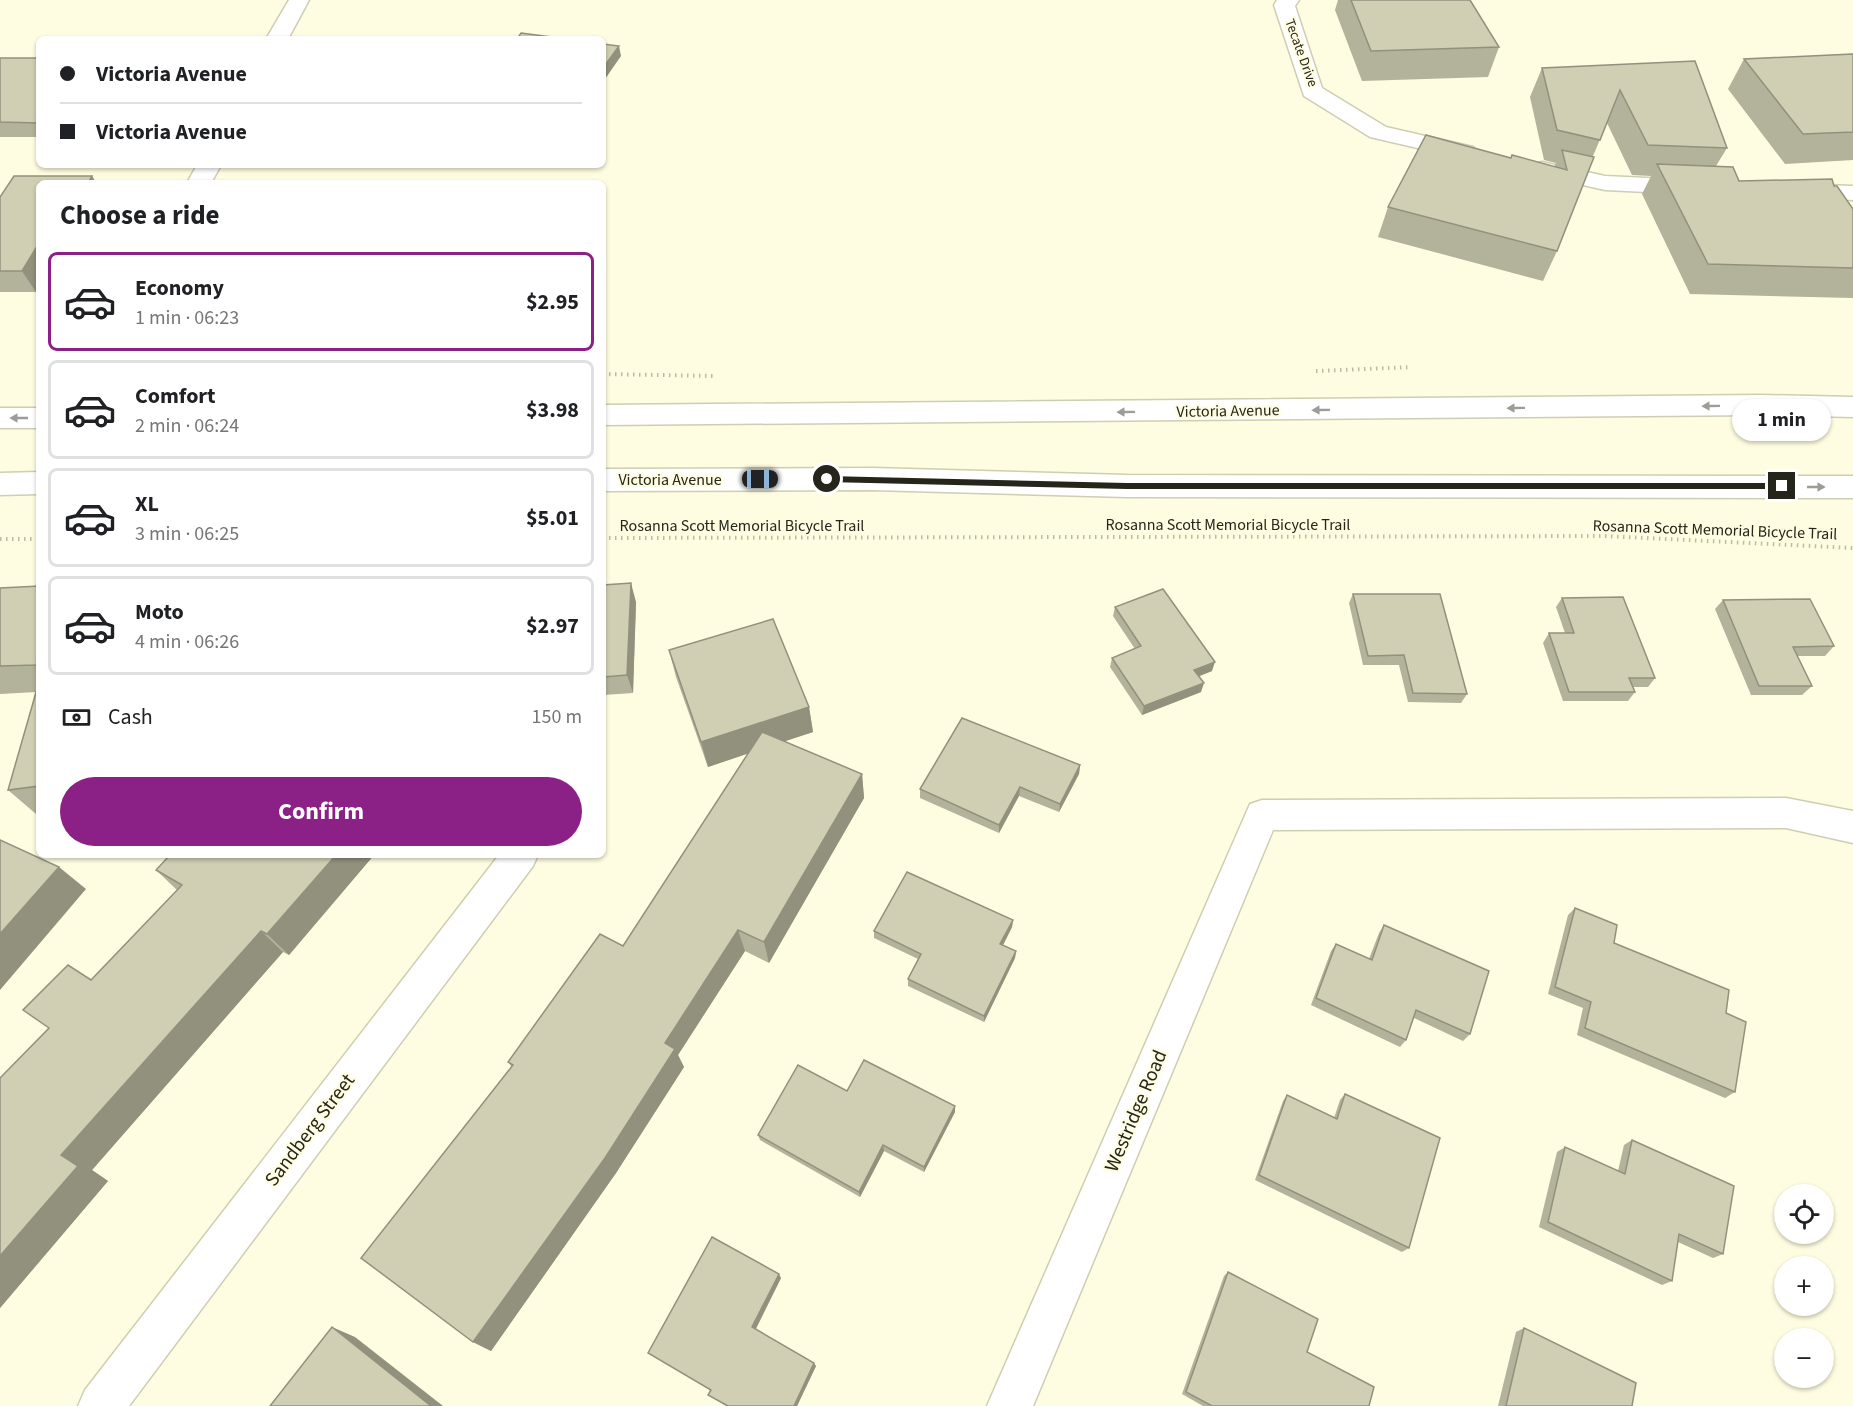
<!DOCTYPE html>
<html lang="en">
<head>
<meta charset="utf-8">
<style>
  body { margin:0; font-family:"Source Sans 3",sans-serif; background:#f6f6f6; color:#202124; height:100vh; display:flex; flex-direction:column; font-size:22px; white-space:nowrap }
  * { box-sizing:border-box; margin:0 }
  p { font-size:20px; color:#757577 }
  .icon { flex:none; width:33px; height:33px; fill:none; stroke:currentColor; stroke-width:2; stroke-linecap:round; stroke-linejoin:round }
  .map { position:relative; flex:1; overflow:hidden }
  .drawer { position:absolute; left:36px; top:180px; width:570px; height:678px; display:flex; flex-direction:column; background:#fff; border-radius:9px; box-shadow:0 2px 4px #0004 }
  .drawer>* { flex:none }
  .hud { position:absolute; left:36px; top:36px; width:570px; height:132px; border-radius:9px; box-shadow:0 2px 4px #0004; display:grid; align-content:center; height:132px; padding:0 24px; background:#fff }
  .fabs { position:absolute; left:1774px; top:1184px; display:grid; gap:12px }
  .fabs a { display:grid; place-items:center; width:60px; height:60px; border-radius:50%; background:#fff; box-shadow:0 2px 4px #0004; font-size:30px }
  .end { position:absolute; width:27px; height:27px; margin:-14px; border:8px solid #25251b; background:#fff; box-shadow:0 0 0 3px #fff }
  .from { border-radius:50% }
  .bubble { position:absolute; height:42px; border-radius:21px; background:#fff; box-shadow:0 2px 4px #0004; font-size:20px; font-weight:700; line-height:42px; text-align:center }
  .car { position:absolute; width:18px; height:36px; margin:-18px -9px; border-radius:8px; box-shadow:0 0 4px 2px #0007; background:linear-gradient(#222 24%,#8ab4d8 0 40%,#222 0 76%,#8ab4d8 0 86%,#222 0) }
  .hud b { display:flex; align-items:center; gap:21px; height:57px; font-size:22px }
  .hud b+b { border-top:2px solid #e0e0e0 }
  .hud i { width:15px; height:15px; background:#202124 }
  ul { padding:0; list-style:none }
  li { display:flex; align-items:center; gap:18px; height:99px; margin:0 12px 9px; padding:0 12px; border:3px solid #e0e0e0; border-radius:9px }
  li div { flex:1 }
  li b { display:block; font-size:22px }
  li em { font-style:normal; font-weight:700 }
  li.current { border-color:#8b2186 }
  li>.icon { width:54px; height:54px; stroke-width:1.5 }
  h2 { padding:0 24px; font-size:27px; line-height:72px }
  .pay { display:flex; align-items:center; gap:15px; height:66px; padding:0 24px; font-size:22px }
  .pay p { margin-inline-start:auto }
  .primary-button { display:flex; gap:12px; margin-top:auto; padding:12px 24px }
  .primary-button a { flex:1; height:69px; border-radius:36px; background:#8b2186; color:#fff; font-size:24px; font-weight:700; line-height:69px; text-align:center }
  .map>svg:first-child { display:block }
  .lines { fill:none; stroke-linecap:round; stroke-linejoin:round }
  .minor-casing { stroke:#ceceb2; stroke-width:3 }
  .secondary-casing { stroke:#ceceb2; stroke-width:3 }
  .path { stroke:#bcbba4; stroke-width:4; stroke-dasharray:1.5 4.5; stroke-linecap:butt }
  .minor { fill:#fff; fill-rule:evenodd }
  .secondary { fill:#fff; fill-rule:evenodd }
  .wall { fill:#b3b29a }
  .shaded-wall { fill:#92917d }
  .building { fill:#d0cfb3; stroke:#92917d; stroke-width:1.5 }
  .oneway { fill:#9d9d98 }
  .route { fill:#25251b }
  .labels { text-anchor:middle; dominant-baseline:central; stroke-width:4.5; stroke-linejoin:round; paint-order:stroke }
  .far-street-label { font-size:14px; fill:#25251b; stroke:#fefde1 }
  .street-label { font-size:16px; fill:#25251b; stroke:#fefde1 }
  .near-street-label { font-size:20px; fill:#25251b; stroke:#fefde1 }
</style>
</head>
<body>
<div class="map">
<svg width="1853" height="1406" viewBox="0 0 1853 1406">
  <rect width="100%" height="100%" fill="#fefde1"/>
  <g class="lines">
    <!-- minor casing -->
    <g class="minor-casing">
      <g id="minor">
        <path d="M289 0H309L288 39H266Z"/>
        <path d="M1277 0H1299L1295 6 1322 88 1386 127 1473 147 1477 152 1473 157 1465 159 1370 137 1304 96 1274 5Z"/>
        <path d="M1542 162 1605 176 1689 180 1698 182 1701 187 1698 192 1689 194 1605 190 1534 174 1530 169 1534 164Z"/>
        <path d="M197 165H221L211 183H187Z"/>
        <path d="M1798 184 1853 186V200L1789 196 1786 191 1789 186Z"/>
        <path d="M1786 798 1853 811V843L1786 828 1273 830 1033 1406H987L1250 804 1262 800Z"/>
        <path d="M499 855H538L533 866 129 1406H78L85 1390Z"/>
      </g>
    </g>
    <!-- secondary casing -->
    <g class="secondary-casing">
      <g id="secondary">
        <path d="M1762 395 1853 397V417L1762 415 603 425V405Z"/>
        <rect x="0" y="408" width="39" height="20"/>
        <path d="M872 468 1127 475 1853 476V498L1127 497 872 490 603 491V469Z"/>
        <path d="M39 472V494L0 495V473Z"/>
      </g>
    </g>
    <!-- path -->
    <g class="path">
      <path d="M1316 371 1411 367"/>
      <path d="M603 374 715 376"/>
      <path d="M603 538 1604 536 1853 548"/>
      <path d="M0 539H39"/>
    </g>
    <!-- minor -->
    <use href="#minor" class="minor"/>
    <!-- secondary -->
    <use href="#secondary" class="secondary"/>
  </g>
  <!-- wall -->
  <g class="wall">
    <path d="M1338 0H1470L1499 47 1488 77 1362 81 1335 10Z"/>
    <path d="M1853 54V160L1785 164 1728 89 1744 59Z"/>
    <rect x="0" y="58" width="39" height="79"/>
    <path d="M1695 61 1727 148 1716 166 1739 181 1834 186 1853 209V298L1690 294 1642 194 1651 176 1632 175 1607 123 1593 156 1557 251 1543 281 1378 237 1388 207 1554 167 1556 163 1544 160 1530 97 1542 68Z"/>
    <path d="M14 176H92L96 183H39V287L36 292H0V197Z"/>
    <path d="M603 585 636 602 633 693 603 695Z"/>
    <path d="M39 586V813L36 814 8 790 36 692 0 694V588Z"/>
    <path d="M1353 594 1467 694 1461 703 1408 702 1399 665H1363L1349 603Z"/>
    <path d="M1562 598 1655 678 1648 687H1633L1635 692 1628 701H1563L1543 643 1549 633H1565L1556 607Z"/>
    <path d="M1723 600 1834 646 1825 656H1797L1812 686 1802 695H1751L1715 609Z"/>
    <path d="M1115 607 1212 671 1199 676 1201 692 1142 715 1110 667 1112 658 1135 649 1113 616Z"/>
    <path d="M669 650 809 707 813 732 784 741 862 774 864 798 769 963 745 951 678 1055 684 1067 616 1173 491 1351 473 1342 511 1066 508 1062 623 946 748 753 708 767 676 677Z"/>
    <path d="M1080 765 1079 774 1059 812 1019 796 999 833 920 798V789Z"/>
    <path d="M374 855 289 955 283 952 92 1170 108 1181 0 1308 49 1028 91 980 177 890 156 870Z"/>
    <path d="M1575 908 1614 943 1726 1013 1735 1092 1725 1098 1577 1035 1583 1008 1548 994 1568 915Z"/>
    <path d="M1013 920 1012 927 1003 945 1016 951 1015 958 984 1022 908 986V979L918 959 874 938V931Z"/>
    <path d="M1384 925 1470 1034 1463 1041 1414 1018 1406 1040 1400 1047 1311 1005 1331 951 1336 944 1369 959 1379 933Z"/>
    <path d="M847 1091 955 1112 924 1172 884 1151 860 1197 760 1140 758 1135Z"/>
    <path d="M1345 1094 1409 1248 1402 1252 1255 1180 1283 1101 1287 1095 1334 1118 1340 1100Z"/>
    <path d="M1632 1140 1723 1254 1713 1258 1678 1242 1672 1281 1662 1285 1539 1227 1557 1152 1565 1147 1618 1171 1624 1145Z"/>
    <path d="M1228 1272 1307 1352 1369 1406H1203L1182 1394 1224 1276Z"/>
    <path d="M781 1278 756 1329 816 1366 797 1406H726L708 1395 710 1390 648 1353Z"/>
    <path d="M1524 1328 1632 1406H1498L1516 1332Z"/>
  </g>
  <!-- shaded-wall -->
  <g class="shaded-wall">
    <path d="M619 46 621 56 603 82V68Z"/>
    <path d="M92 176 96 183H88Z"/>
    <path d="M39 243V287L36 292 22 271Z"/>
    <path d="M631 583 636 602 633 693 627 675Z"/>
    <path d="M1215 662 1212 671 1192 679 1194 670Z"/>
    <path d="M1204 683 1201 692 1142 715 1144 706Z"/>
    <path d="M809 707 813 732 708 767 701 742Z"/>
    <path d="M1080 765 1079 774 1059 812 1060 804Z"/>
    <path d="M862 774 864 798 769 963 764 942Z"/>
    <path d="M1020 787 1019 796 999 833V825Z"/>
    <path d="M336 855H374L289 955 267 934Z"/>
    <path d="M59 867 86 889 0 990V934Z"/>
    <path d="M1013 920 1012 927 1000 951V944Z"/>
    <path d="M738 930 745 951 678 1055 684 1067 616 1173 491 1351 473 1342 665 1043Z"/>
    <path d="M261 931 283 952 92 1170 108 1181 0 1308V1256L61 1155Z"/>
    <path d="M1016 951 1015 958 984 1022V1016Z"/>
    <path d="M955 1106V1112L924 1172V1167Z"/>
    <path d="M883 1145 884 1151 860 1197 859 1192Z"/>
    <path d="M779 1274 781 1278 755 1330 752 1327Z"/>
    <path d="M332 1327 355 1337 443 1406H431Z"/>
    <path d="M814 1363 816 1366 797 1406H794Z"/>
  </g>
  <!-- building -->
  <g class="building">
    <path d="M1351 0H1470L1499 47 1371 51Z"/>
    <path d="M521 33 567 39H517Z"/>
    <path d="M603 44 619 46 603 68Z"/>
    <path d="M1853 54V132L1803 134 1744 59Z"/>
    <path d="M0 58H39V123L0 122Z"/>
    <path d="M1695 61 1727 148 1648 145 1620 90 1600 140 1557 130 1542 68Z"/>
    <path d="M1426 135 1511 158 1512 155 1567 170 1562 150 1594 157 1557 251 1388 207Z"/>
    <path d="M1657 164 1733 167 1739 181 1832 179 1834 186H1837L1853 209V268L1708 264Z"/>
    <path d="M14 176H92L88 183H39V243L22 271H0V197Z"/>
    <path d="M631 583 627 675 603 677V585Z"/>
    <path d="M39 586V658L36 665 0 666V588Z"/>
    <path d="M1163 589 1215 662 1194 670 1204 683 1144 706 1112 658 1141 646 1115 607Z"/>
    <path d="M1353 594H1440L1467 694 1413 693 1404 655 1368 656Z"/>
    <path d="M1623 597 1655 678H1629L1635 692H1569L1549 633H1574L1562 598Z"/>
    <path d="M1810 599 1834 646 1793 647 1812 686H1759L1723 600Z"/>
    <path d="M773 619 809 707 701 742 669 650Z"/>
    <path d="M39 682V786L8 790Z"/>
    <path d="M962 718 1080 765 1060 804 1020 787 999 825 920 789Z"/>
    <path d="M762 732 862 774 764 942 738 930 665 1043 675 1049 605 1158 473 1342 361 1258 513 1065 508 1062 600 934 623 946Z"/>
    <path d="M0 840 59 867 0 934Z"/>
    <path d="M170 855H336L267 934 261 931 61 1155 78 1166 0 1256V1078L49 1028 23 1010 68 965 91 980 182 885 156 870Z"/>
    <path d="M907 872 1013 920 1000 944 1016 951 984 1016 908 979 921 954 874 931Z"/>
    <path d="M1575 908 1617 925 1614 943 1729 990 1726 1013 1746 1022 1735 1092 1585 1028 1591 1002 1555 987Z"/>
    <path d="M1384 925 1489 971 1470 1034 1416 1010 1406 1040 1316 998 1336 944 1372 960Z"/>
    <path d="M864 1060 955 1106 924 1167 883 1145 859 1192 758 1135 798 1065 847 1091Z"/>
    <path d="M1345 1094 1440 1138 1409 1248 1259 1175 1287 1095 1337 1119Z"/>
    <path d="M1632 1140 1734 1186 1723 1254 1679 1234 1672 1281 1548 1222 1565 1147 1625 1174Z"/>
    <path d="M712 1237 779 1274 752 1327 814 1363 794 1406H728L708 1395 711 1390 648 1353Z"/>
    <path d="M1228 1272 1318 1319 1307 1352 1374 1387 1369 1406H1212L1186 1392Z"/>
    <path d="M332 1327 431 1406H270Z"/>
    <path d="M1524 1328 1636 1383 1632 1406H1506Z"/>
  </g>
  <!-- one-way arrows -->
  <defs><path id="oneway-solid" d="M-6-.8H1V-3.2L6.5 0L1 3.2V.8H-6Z" transform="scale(1.5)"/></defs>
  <g class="oneway">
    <use href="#oneway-solid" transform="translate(1711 406) rotate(179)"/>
    <use href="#oneway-solid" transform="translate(1516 408) rotate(179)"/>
    <use href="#oneway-solid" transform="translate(1321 410) rotate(179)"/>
    <use href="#oneway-solid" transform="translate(1126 412) rotate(179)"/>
    <use href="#oneway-solid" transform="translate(19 418) rotate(-180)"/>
    <use href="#oneway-solid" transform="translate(1816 487)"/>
  </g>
  <!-- route -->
  <path class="route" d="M827 476 1127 483H1782L1786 486 1782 489H1127L827 482 823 479Z"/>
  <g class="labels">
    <!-- far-street labels -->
    <g class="far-street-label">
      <text transform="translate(1301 53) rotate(70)">Tecate Drive</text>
    </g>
    <!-- street labels -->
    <g class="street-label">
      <text transform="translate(1228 411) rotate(-1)">Victoria Avenue</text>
      <text x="670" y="480">Victoria Avenue</text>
      <text x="1228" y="525">Rosanna Scott Memorial Bicycle Trail</text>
      <text x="742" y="526">Rosanna Scott Memorial Bicycle Trail</text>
      <text transform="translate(1715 530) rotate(2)">Rosanna Scott Memorial Bicycle Trail</text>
    </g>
    <!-- near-street labels -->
    <g class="near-street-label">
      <text transform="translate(1136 1111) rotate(-67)">Westridge Road</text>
      <text transform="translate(310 1130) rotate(-53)">Sandberg Street</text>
    </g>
  </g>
</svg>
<div class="fabs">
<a><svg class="icon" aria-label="locate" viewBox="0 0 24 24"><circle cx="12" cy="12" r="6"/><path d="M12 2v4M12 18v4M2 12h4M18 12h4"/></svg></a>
<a>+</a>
<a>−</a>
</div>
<i class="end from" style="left:827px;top:479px"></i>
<i class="end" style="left:1782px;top:486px"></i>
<div class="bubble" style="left:1732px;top:399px;width:99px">1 min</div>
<i class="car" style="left:760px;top:479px;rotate:90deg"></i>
<div class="hud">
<b><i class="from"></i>Victoria Avenue</b>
<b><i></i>Victoria Avenue</b>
</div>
<section class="drawer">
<h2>Choose a ride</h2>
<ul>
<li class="current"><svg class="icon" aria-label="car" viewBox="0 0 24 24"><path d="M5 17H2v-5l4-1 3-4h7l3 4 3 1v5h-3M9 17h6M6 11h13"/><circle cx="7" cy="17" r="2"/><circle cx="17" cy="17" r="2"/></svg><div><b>Economy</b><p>1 min · 06:23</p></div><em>$2.95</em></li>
<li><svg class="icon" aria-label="car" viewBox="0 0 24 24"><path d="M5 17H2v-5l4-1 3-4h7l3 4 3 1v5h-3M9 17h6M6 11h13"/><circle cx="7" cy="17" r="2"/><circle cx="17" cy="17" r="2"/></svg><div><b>Comfort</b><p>2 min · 06:24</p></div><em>$3.98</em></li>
<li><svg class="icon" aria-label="car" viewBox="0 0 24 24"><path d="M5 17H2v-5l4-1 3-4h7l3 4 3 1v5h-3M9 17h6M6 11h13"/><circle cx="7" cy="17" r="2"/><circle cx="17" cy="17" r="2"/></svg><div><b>XL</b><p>3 min · 06:25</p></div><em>$5.01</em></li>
<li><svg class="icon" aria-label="car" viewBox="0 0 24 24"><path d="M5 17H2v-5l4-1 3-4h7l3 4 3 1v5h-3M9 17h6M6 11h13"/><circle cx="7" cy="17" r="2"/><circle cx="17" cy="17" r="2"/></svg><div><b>Moto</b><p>4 min · 06:26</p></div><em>$2.97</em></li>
</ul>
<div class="pay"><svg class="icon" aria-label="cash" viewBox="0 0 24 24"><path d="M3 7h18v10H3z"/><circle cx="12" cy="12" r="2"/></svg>Cash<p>150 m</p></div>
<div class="primary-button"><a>Confirm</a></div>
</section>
</div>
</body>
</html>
